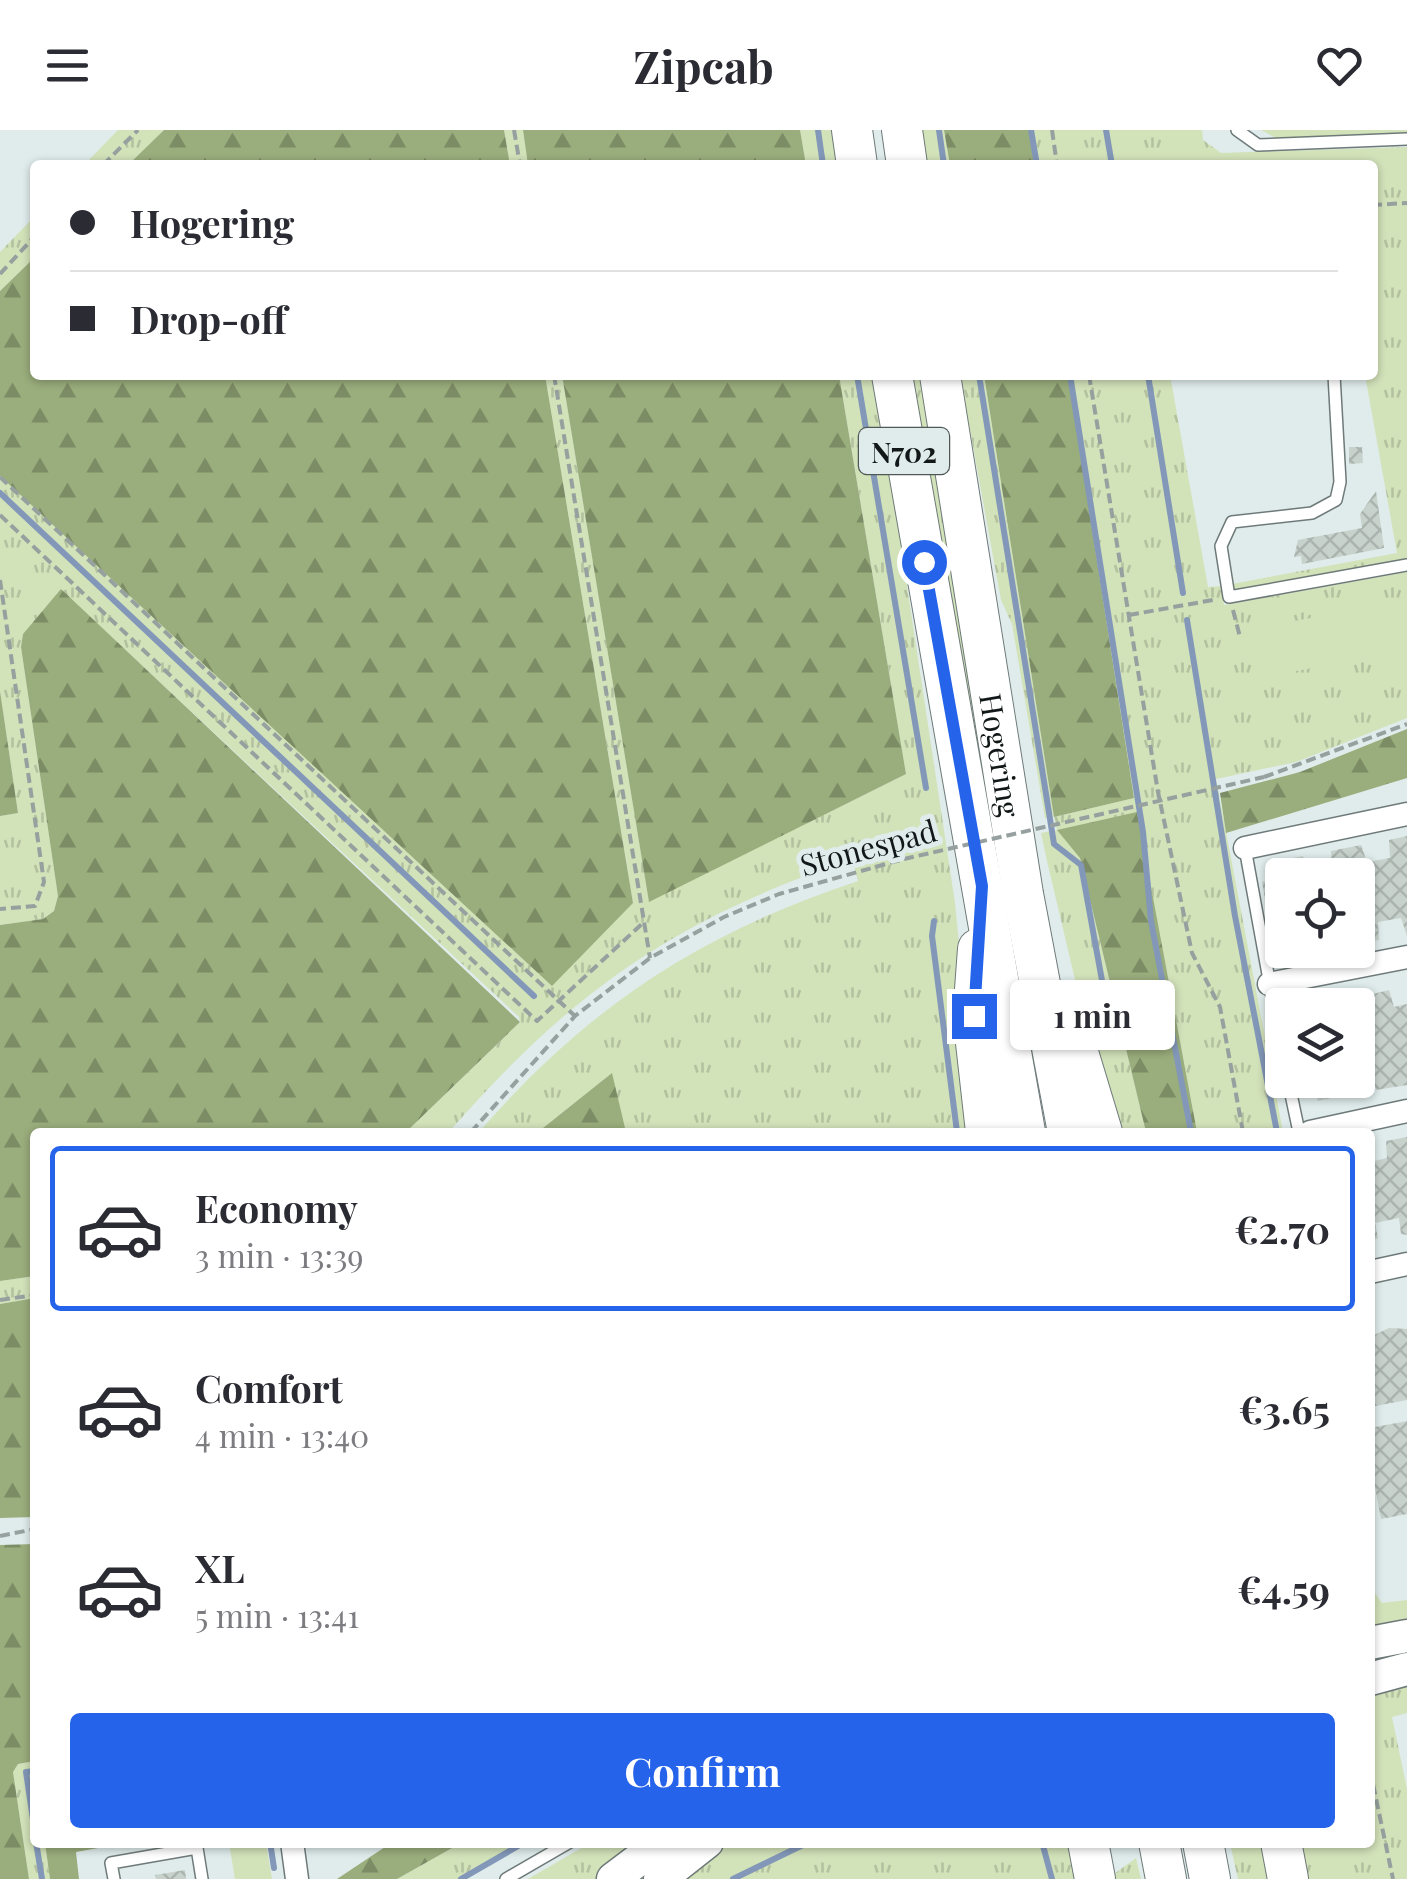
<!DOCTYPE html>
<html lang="en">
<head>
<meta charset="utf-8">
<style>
  body { margin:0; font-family:"Playfair Display",serif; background:#f2f2f3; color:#2b2b33; height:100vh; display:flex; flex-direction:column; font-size:38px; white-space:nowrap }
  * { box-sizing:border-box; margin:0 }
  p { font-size:32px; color:#7c7c81 }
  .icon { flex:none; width:55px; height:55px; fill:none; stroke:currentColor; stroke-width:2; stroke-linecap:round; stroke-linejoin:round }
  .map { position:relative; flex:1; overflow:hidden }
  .panel { position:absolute; left:30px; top:998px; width:1345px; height:720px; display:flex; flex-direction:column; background:#fff; border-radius:10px; box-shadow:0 2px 8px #0004 }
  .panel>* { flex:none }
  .top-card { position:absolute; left:30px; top:30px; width:1348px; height:220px; border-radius:10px; box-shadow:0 2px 8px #0004; display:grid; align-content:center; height:220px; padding:0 40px; background:#fff }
  .tools { position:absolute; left:1265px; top:728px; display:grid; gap:20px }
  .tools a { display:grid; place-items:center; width:110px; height:110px; border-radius:10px; background:#fff; box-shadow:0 2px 8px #0004; font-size:50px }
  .end { position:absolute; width:45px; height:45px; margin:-22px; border:12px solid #2563eb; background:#fff; box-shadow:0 0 0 5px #fff }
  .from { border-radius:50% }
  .bubble { position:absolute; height:70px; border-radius:10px; background:#fff; box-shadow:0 2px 8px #0004; font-size:32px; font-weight:700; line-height:70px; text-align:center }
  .top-card b { display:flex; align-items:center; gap:35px; height:95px; font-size:38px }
  .top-card b+b { border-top:2px solid #e1e1e2 }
  .top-card i { width:25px; height:25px; background:#2b2b33 }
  ul { padding:18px 0 0; list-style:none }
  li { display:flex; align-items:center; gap:30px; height:165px; margin:0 20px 15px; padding:0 20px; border:5px solid transparent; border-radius:10px }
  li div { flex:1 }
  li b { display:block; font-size:38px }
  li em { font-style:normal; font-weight:700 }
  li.selected { border-color:#2563eb }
  li>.icon { width:90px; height:90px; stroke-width:1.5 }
  .primary-button { display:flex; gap:20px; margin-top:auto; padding:20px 40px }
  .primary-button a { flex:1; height:115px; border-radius:10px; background:#2563eb; color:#fff; font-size:40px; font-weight:700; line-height:115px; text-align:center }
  header { display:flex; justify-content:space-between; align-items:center; height:130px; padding:0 40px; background:#fff; font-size:45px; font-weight:700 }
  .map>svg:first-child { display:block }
  .grass { fill:url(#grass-tufts) }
  .forest { fill:url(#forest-firs) }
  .green { fill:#d2e2b9 }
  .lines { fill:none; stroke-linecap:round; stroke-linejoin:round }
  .stream { stroke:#8398b9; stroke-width:6 }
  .building { fill:url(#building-cross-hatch) }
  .lane-casing { stroke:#6e7a79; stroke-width:14 }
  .street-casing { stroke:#6e7a79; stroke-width:25 }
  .secondary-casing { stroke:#6e7a79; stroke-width:35 }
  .highway-casing { stroke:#6e7a79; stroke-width:42 }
  .path { stroke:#96a09f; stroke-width:4; stroke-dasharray:10 5; stroke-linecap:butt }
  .lane { stroke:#fff; stroke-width:11 }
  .street { stroke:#fff; stroke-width:22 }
  .secondary { stroke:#fff; stroke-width:32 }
  .highway { stroke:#fff; stroke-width:40 }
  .path-bridge { stroke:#96a09f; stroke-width:4; stroke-dasharray:10 5; stroke-linecap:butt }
  .route { stroke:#2563eb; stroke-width:12 }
  .labels { text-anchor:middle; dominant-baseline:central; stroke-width:10; stroke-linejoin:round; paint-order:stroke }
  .shield { fill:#dfeceb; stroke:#505757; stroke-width:2.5 }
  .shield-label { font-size:28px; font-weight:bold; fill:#121717 }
  .street-label { font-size:30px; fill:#121717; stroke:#dfeceb }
</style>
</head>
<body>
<header><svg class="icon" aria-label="menu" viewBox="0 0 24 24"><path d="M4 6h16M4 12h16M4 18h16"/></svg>Zipcab<svg class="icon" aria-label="heart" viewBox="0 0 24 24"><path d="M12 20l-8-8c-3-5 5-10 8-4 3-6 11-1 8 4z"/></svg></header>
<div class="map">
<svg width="1407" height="1749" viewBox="0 0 1407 1749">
  <defs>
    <pattern id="grass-tufts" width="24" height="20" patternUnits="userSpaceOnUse" patternTransform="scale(2.5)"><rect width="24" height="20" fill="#d2e2b9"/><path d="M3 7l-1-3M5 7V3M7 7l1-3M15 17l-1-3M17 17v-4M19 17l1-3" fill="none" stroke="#b3c19e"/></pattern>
    <pattern id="forest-firs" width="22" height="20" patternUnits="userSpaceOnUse" patternTransform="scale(2.5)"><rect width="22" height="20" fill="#9aad7c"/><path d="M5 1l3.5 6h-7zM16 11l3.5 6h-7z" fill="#7c8c65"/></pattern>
    <pattern id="building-cross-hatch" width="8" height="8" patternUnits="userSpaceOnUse" patternTransform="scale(2.5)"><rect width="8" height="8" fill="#c8d2cc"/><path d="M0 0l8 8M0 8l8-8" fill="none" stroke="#abb4ae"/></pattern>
  </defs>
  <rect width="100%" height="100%" fill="#dfeceb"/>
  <!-- grass -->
  <g class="grass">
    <path d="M118 0H164L128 35H84Z"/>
    <path d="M504 0H523L528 35H510Z"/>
    <path d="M800 0H837L842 35H806Z"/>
    <path d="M918 0H944L950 35H923Z"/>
    <path d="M1029 0H1202L1203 10 1221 23 1407 17V429L1236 460 1232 454 1397 423 1365 245H1372V35H1035Z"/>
    <path d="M1261 0H1407V3L1278 9Z"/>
    <path d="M35 86V127L0 161V122Z"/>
    <path d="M545 245H562L649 771 906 644 839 245H875L955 773 978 1002H626L611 944 538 1002H479C589 876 699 804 858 751L852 729C674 790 572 861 449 1002H406L520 892 519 887 61 460 23 504 21 517 58 766 54 781 43 789 0 795V686L18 683 0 561V346L552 855 633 773Z"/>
    <path d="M911 245H925L1003 688 983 693Z"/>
    <path d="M960 245H984L1054 687 1134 668 1068 245H1170L1208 457 1222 456 1224 475 1407 442V588L1296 632 1216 649 1283 1002H1197L1137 683 1080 728 1146 1002H1111L1047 731 1041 703 1057 700 1054 687 1045 688 1012 494 1001 470Z"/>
    <path d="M35 1146V1168L0 1174V1151Z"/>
    <path d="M1370 1456 1382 1473 1407 1470V1491L1370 1498Z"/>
    <path d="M1407 1548V1583L1392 1587 1407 1659V1749H1298L1291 1713 1370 1712V1554Z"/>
    <path d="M35 1631V1712L45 1713 50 1749H29L13 1642 18 1634Z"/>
    <path d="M725 1712 1081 1713 1088 1749H669Z"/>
    <path d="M229 1713H266L272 1749H235Z"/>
    <path d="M461 1713H523L457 1749H397Z"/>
    <path d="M590 1713H652L605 1749H528Z"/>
    <path d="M1230 1713H1267L1274 1749H1238Z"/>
    <path d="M1136 1728 1141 1749H1107Z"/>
  </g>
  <!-- forest -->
  <g class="forest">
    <path d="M164 0H504L510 35H128Z"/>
    <path d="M523 0H800L806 35H528Z"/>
    <path d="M944 0H1029L1035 35H950Z"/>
    <path d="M35 127V245H545L633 773 552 856 0 346V161Z"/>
    <path d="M562 245H839L906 644 649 772Z"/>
    <path d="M984 245H1068L1134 668 1054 687Z"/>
    <path d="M61 459 520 892 406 1002H35V1146L0 1151V795L43 789 54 781 58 766 21 517 23 504Z"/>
    <path d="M0 561 18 683 0 686Z"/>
    <path d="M1407 599V648L1226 703 1220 663 1300 642Z"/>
    <path d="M1137 682 1197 1002H1146L1080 728 1057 700Z"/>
    <path d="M612 943 626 1002H538Z"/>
    <path d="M35 1168V1387L0 1388V1174Z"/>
    <path d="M35 1414V1631L18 1634 13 1642 29 1749H0V1415Z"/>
    <path d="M45 1713V1712L126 1713 76 1722 79 1749H50Z"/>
    <path d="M391 1713V1712L461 1713 397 1749H337Z"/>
  </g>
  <!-- green -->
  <path class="green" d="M1401 472 1407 521 1263 547 1254 498Z"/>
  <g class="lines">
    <!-- stream -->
    <g class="stream">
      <path d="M818 0 823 35"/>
      <path d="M939 0 944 35"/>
      <path d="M1031 0 1037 35"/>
      <path d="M1106 0 1112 35"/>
      <path d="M857 245 926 658"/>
      <path d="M979 245 1054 714 1081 735 1105 867 1120 890 1163 861"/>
      <path d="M1070 245 1143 702 1151 791 1191 1002"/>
      <path d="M1148 245 1183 463"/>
      <path d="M0 363 534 866"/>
      <path d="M1187 490 1235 786 1277 1002"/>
      <path d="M934 791 932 806 957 1002"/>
      <path d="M1370 1466 1372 1478"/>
      <path d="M35 1641 26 1642 35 1703"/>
      <path d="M36 1712 42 1749"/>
      <path d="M270 1712 274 1738"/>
      <path d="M1042 1712 1052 1749"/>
      <path d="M461 1749 525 1712"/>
      <path d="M733 1749 809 1712"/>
    </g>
  </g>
  <!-- building -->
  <g class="building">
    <path d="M1349 317H1362L1363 333 1349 334Z"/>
    <path d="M1376 361 1384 418 1302 434 1301 426 1294 427 1298 410 1362 398 1360 384Z"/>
    <path d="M1407 706V806L1401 788 1378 792 1379 810 1358 814V745H1282V810L1273 812 1262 752 1274 749 1273 732 1303 726 1309 743 1332 739 1331 721 1361 715 1367 732 1390 728 1389 710Z"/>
    <path d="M1288 820H1315V822L1291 826Z"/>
    <path d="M1389 860 1394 877 1407 874V955L1376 960 1371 943 1358 946 1357 868Z"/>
    <path d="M1299 950H1348L1350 963 1318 971 1313 954 1300 957Z"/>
    <path d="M1407 1007V1105L1401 1104 1399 1088 1375 1093 1378 1108 1370 1112V1032L1387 1028 1386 1011Z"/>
    <path d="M1389 1198 1407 1199V1270L1370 1277V1207Z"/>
    <path d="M1407 1291V1384L1381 1389 1370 1330V1298Z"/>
    <path d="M185 1740 186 1749H156L155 1745Z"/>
  </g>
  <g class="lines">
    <!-- lane casing -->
    <g class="lane-casing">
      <g id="lane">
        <path d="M1237 0 1258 15 1407 9"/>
        <path d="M1334 245 1340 352 1336 370 1312 383 1232 392 1221 416 1229 467 1407 435"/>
        <path d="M1245 718 1282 921"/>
        <path d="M1288 950 1299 1002"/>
        <path d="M114 1749 111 1733 197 1718 202 1749"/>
        <path d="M506 1749 570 1712"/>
      </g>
    </g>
    <!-- street casing -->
    <g class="street-casing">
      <g id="street">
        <path d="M1245 718 1407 684"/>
        <path d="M1269 854 1407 827"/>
        <path d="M1310 1002 1407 981"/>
        <path d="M1370 1142 1407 1134"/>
        <path d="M292 1712 297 1749"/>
      </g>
    </g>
    <!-- secondary casing -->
    <g class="secondary-casing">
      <g id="secondary">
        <path d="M1370 1513 1407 1506"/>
        <path d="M1370 1549 1407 1539"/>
        <path d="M613 1749 662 1712"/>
        <path d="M660 1749 707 1712"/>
      </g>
    </g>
    <!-- highway casing -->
    <g class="highway-casing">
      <g id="highway">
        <path d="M852 0 857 35"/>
        <path d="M902 0 907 35"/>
        <path d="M892 245 1025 1002"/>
        <path id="s1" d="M940 245 1023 764 1068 1002"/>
        <path d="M978 819 973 886 986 1002"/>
        <path d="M1064 876 1102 1002"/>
        <path d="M1088 1712 1095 1749"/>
        <path d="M1159 1712 1166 1749"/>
        <path d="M1203 1712 1210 1749"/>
        <path d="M1281 1712 1288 1749"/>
      </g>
    </g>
    <!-- path -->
    <g class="path">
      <path d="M514 0 520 35"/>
      <path d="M1052 0 1057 35"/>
      <path d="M103 35 138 0"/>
      <path d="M1372 75 1407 73"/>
      <path d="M0 144 35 106"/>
      <path d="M554 245 650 828"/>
      <path d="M1089 245 1158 662 1192 823 1220 877 1243 1002"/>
      <path d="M0 347 575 886"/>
      <path d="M0 385 537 891 644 792"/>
      <path d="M0 450 44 752 35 776 0 779"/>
      <path d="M1233 480 1240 507"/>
      <path d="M1129 485 1213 470"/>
      <path d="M1264 647 1407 594"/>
      <path d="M471 1002 575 886 650 828 724 787 779 764 904 729"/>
      <path d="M0 1170 35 1165"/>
      <path d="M0 1406 35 1399"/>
      <path d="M1370 1585V1596"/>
      <path d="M1370 1640 1393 1749"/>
    </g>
    <!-- lane -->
    <use href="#lane" class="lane"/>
    <!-- street -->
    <use href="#street" class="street"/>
    <!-- secondary -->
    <use href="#secondary" class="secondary"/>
    <!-- highway -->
    <use href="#highway" class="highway"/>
    <!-- path-bridge -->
    <path class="path-bridge" d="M904 729 1264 647"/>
  </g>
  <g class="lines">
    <!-- route -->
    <path class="route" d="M924 432 982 756 974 886"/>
  </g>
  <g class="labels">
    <!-- shield labels -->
    <rect class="shield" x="859" y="298" width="90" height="46" rx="8"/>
    <g class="shield-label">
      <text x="904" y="321">N702</text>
    </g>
    <!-- street labels -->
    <g class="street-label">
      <text stroke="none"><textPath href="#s1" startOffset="385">Hogering</textPath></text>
      <text transform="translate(868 717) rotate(-15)">Stonespad</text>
    </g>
  </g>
</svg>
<div class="tools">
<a><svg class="icon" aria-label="locate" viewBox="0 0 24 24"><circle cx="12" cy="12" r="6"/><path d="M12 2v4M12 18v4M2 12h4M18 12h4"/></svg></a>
<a><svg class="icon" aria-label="layers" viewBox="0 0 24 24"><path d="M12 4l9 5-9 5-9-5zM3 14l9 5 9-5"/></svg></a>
</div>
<i class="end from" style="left:924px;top:432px"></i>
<i class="end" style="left:974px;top:886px"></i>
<div class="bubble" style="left:1010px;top:850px;width:165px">1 min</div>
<div class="top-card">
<b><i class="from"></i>Hogering</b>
<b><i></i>Drop-off</b>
</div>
<section class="panel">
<ul>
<li class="selected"><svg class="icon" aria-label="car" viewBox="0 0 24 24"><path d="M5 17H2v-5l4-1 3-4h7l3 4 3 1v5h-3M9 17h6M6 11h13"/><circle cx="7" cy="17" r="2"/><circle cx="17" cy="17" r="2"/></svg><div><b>Economy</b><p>3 min · 13:39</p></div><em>€2.70</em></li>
<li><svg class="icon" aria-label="car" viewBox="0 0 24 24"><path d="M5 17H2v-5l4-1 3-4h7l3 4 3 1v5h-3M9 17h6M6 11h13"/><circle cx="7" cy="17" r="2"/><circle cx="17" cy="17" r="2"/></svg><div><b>Comfort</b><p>4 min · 13:40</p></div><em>€3.65</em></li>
<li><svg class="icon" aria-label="car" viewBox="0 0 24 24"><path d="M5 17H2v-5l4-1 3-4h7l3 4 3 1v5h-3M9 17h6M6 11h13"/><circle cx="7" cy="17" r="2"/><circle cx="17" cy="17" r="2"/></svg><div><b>XL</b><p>5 min · 13:41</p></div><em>€4.59</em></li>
</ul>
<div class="primary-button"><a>Confirm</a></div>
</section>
</div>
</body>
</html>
